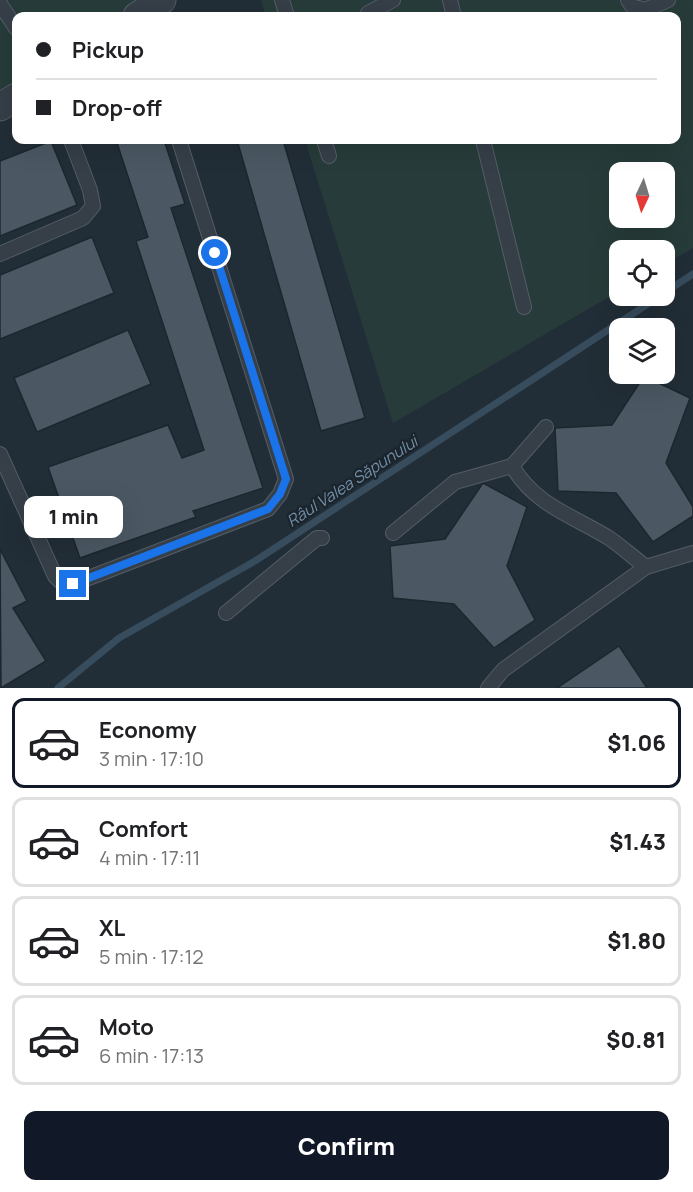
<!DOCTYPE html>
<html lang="en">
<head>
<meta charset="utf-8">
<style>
  body { margin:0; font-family:Manrope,sans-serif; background:#f6f6f6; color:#202124; height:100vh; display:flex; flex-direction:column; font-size:22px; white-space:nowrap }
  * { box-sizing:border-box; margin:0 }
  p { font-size:20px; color:#757577 }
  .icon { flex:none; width:33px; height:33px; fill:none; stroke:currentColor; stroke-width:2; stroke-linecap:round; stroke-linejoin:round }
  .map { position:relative; height:688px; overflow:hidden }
  .sheet { display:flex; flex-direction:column; background:#fff; flex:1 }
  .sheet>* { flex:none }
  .top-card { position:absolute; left:12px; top:12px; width:669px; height:132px; border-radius:12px; box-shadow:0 6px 24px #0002; display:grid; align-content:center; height:132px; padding:0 24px; background:#fff }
  .needle { width:39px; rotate:184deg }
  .controls { position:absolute; left:609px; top:162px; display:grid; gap:12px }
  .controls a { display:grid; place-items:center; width:66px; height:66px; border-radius:12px; background:#fff; box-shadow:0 6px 24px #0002; font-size:30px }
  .end { position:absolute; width:27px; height:27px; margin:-14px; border:8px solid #1a73e8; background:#fff; box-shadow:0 0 0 3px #fff }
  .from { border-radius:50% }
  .bubble { position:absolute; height:42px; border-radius:12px; background:#fff; box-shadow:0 6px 24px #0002; font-size:20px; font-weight:800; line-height:42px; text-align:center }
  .top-card b { display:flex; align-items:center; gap:21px; height:57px; font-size:22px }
  .top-card b+b { border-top:2px solid #e0e0e0 }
  .top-card i { width:15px; height:15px; background:#202124 }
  ul { padding:10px 0 0; list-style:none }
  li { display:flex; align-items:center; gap:18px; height:90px; margin:0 12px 9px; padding:0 12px; border:3px solid #e0e0e0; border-radius:12px }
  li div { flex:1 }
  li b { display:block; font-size:22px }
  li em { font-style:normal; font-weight:800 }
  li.selected { border-color:#111827 }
  li>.icon { width:54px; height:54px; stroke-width:1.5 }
  .button { display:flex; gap:12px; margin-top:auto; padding:12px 24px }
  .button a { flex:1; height:69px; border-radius:12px; background:#111827; color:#fff; font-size:24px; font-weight:800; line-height:69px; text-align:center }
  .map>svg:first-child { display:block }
  .green { fill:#273c3a; fill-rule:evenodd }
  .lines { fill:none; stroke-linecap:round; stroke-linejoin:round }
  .stream { stroke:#374c5d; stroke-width:7 }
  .building { fill:#4b5863; stroke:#1d262e; stroke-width:1.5 }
  .service-casing { stroke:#535d65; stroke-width:16 }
  .minor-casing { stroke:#535d65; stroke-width:29 }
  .service { stroke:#363f48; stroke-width:14 }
  .minor { stroke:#363f48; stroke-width:27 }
  .route { stroke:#1a73e8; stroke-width:8 }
  .labels { text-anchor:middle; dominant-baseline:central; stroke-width:4.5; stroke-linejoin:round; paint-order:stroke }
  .water-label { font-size:16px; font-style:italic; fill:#728fa6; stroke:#1b242c }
</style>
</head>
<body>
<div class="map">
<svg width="693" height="688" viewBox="0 0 693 688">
  <rect width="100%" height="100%" fill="#222e37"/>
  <!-- green -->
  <g class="green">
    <path d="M0 0H150L124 16H16V85L0 95Z"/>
    <path d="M261 0H693V248L665 264 664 250H620L619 291 393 423 305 140H676V16H266ZM620 172H664V218H620Z"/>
  </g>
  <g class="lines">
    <!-- stream -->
    <g class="stream">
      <path d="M664 293 693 274"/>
      <path d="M58 688 119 638 255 561 660 296"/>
    </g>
  </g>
  <!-- building -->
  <g class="building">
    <path d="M116 140H164L185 204 171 208 263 488 193 511 196 517 80 558 48 467 168 425 182 458 204 450 136 241 148 237Z"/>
    <path d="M237 140H283L365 418 321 431Z"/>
    <path d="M51 141 77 205 0 236V161Z"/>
    <path d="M92 237 114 293 0 339V275Z"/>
    <path d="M128 330 151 384 37 432 14 378Z"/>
    <path d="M644 376 690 398 666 463 693 507V516L653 542 616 493 558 491 555 428 612 425Z"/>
    <path d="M483 483 527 507 507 566 535 620 494 648 454 604 393 598 390 546 445 539Z"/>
    <path d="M0 549 27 601 13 608 46 661 1 688Z"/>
    <path d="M619 646 647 688H557Z"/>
  </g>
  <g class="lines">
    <!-- service casing -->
    <g class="service-casing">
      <g id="service">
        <path d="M282 0 287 16"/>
        <path d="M450 0 454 16"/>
        <path d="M628 0 632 6 645 10 668 0"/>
        <path d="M0 4 16 28"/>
        <path d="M368 13 393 0"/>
        <path d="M324 140 329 156"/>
        <path d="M483 140 524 307"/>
        <path d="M0 254 83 218 93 206 90 190 71 140"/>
        <path d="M0 454 55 576 61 582 73 584 268 509 280 494 286 479 179 140"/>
        <path d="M512 466C535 505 573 516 609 538 622 547 634 558 646 567"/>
        <path d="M393 533 455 482 512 466 546 427"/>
        <path d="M226 613 317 538H322"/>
        <path d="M488 688 503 670 646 567 693 553"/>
      </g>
    </g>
    <!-- minor casing -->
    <g class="minor-casing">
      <g id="minor">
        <path d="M137 16 162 0"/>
        <path d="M0 107 16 97"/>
      </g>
    </g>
    <!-- service -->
    <use href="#service" class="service"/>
    <!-- minor -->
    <use href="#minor" class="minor"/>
  </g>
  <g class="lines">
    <!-- route -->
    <path class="route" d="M73 584 268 509 280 494 286 479 215 253"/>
  </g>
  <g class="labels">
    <!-- water labels -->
    <g class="water-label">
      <text transform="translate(352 481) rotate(-33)">Râul Valea Săpunului</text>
    </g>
  </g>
</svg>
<div class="controls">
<a><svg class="needle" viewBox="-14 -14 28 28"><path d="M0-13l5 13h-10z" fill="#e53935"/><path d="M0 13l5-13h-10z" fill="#757577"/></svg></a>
<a><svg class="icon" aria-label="locate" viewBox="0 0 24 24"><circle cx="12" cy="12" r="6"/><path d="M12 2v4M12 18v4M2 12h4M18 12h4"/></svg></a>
<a><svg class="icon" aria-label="layers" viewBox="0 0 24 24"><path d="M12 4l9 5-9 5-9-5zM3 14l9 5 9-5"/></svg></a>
</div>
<i class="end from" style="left:215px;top:253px"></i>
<i class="end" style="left:73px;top:584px"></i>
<div class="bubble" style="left:24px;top:496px;width:99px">1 min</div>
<div class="top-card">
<b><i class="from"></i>Pickup</b>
<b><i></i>Drop-off</b>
</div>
</div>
<section class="sheet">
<ul>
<li class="selected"><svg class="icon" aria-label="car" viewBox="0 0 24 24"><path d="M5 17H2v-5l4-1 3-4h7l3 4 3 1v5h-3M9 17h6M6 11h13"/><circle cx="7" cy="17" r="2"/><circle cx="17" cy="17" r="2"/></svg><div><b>Economy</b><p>3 min · 17:10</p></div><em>$1.06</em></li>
<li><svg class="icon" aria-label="car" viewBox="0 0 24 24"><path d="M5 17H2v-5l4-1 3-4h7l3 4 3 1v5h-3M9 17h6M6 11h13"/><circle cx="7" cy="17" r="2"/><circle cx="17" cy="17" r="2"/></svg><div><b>Comfort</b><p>4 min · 17:11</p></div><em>$1.43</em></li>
<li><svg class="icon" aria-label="car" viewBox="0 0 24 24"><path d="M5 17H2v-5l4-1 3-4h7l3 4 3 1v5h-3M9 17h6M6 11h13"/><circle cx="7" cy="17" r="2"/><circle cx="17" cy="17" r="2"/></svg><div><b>XL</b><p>5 min · 17:12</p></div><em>$1.80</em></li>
<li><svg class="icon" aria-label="car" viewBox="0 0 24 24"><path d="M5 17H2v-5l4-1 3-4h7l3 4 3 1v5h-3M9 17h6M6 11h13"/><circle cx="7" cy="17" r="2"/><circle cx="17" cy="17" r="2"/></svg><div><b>Moto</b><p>6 min · 17:13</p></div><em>$0.81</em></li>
</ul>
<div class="button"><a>Confirm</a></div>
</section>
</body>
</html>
